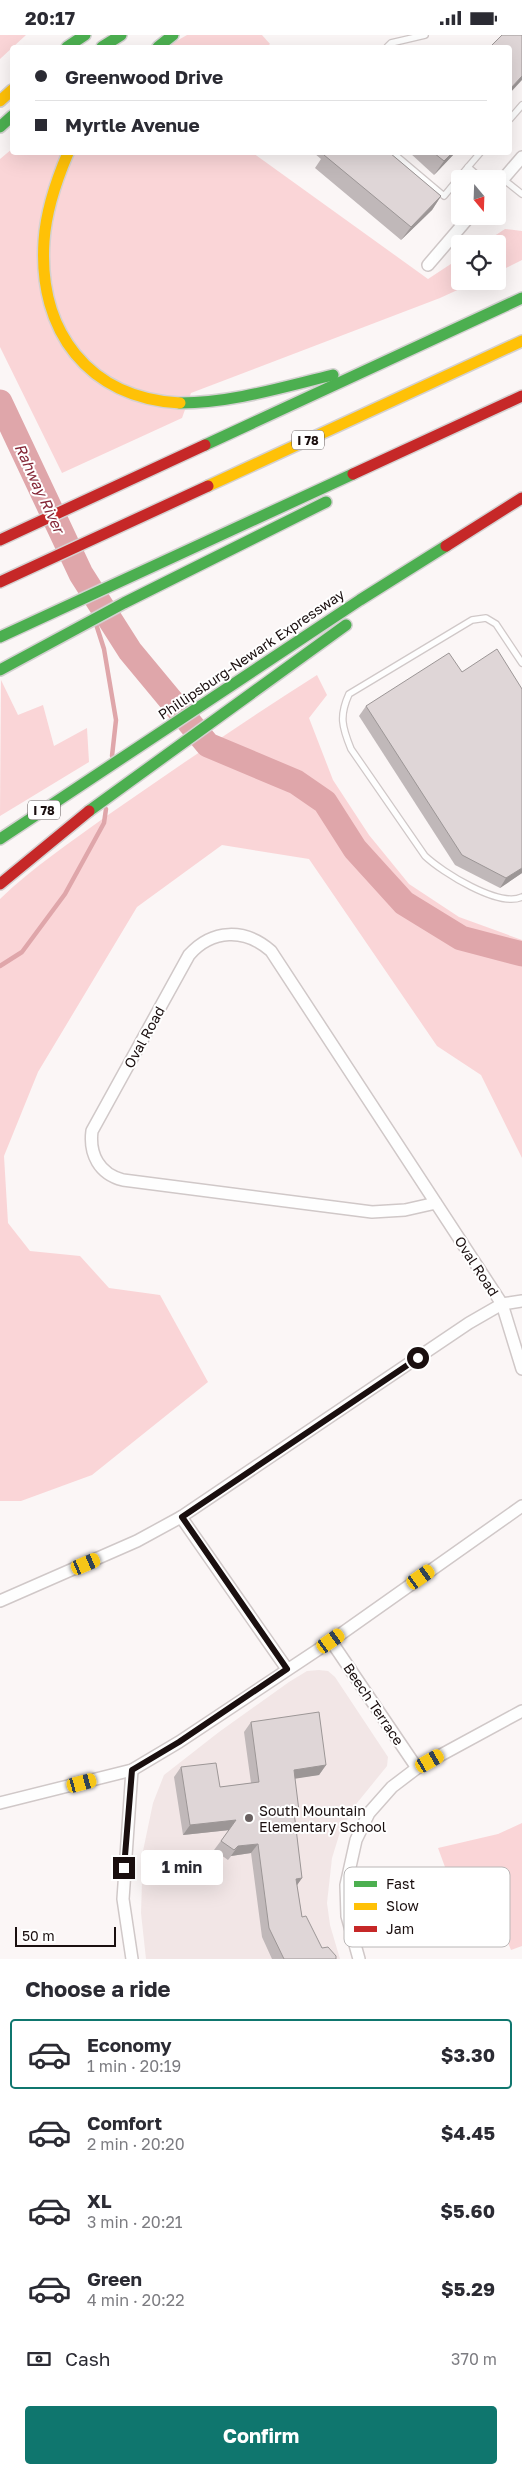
<!DOCTYPE html>
<html lang="en">
<head>
<meta charset="utf-8">
<style>
  body { margin:0; font-family:"Golos Text",sans-serif; background:#f2f2f3; color:#2b2b33; height:100vh; display:flex; flex-direction:column; font-size:19px; white-space:nowrap }
  * { box-sizing:border-box; margin:0 }
  p { font-size:16px; color:#7c7c81 }
  .icon { flex:none; width:28px; height:28px; fill:none; stroke:currentColor; stroke-width:2; stroke-linecap:round; stroke-linejoin:round }
  .map { position:relative; height:1924px; overflow:hidden }
  .details { display:flex; flex-direction:column; background:#fff; flex:1 }
  .details>* { flex:none }
  .guide { position:absolute; left:10px; top:10px; width:502px; height:110px; border-radius:5px; box-shadow:0 5px 20px #0002; display:grid; align-content:center; height:110px; padding:0 25px; background:#fff }
  .needle { width:32px; rotate:161deg }
  .controls { position:absolute; left:451px; top:135px; display:grid; gap:10px }
  .controls a { display:grid; place-items:center; width:55px; height:55px; border-radius:5px; background:#fff; box-shadow:0 5px 20px #0002; font-size:25px }
  .scale { position:absolute; left:15px; bottom:12px; width:101px; box-sizing:border-box; padding-left:5px; border:2px solid #1a0f0f; border-top:0; font-size:14px; line-height:18px; white-space:nowrap; color:#1a0f0f; -webkit-text-stroke:4px #fff; paint-order:stroke }
  .end { position:absolute; width:22px; height:22px; margin:-11px; border:6px solid #1a0f0f; background:#fff; box-shadow:0 0 0 2px #fff }
  .from { border-radius:50% }
  .bubble { position:absolute; height:35px; border-radius:5px; background:#fff; box-shadow:0 5px 20px #0002; font-size:16px; font-weight:700; line-height:35px; text-align:center }
  .car { position:absolute; width:15px; height:30px; margin:-15px -8px; border-radius:6px; box-shadow:0 0 4px 1px #0007; background:linear-gradient(#f5c518 24%,#345 0 40%,#f5c518 0 76%,#345 0 86%,#f5c518 0) }
  .guide b { display:flex; align-items:center; gap:18px; height:48px; font-size:19px }
  .guide b+b { border-top:1px solid #e1e1e2 }
  .guide i { width:12px; height:12px; background:#2b2b33 }
  ul { padding:0; list-style:none }
  li { display:flex; align-items:center; gap:15px; height:70px; margin:0 10px 8px; padding:0 15px; border:2px solid transparent; border-radius:5px }
  li div { flex:1 }
  li b { display:block; font-size:19px }
  li em { font-style:normal; font-weight:700 }
  li.active { border-color:#0f766e }
  li>.icon { width:45px; height:45px; stroke-width:1.5 }
  h2 { padding:0 25px; font-size:22px; line-height:60px }
  .pay { display:flex; align-items:center; gap:12px; height:55px; padding:0 25px; font-size:19px }
  .pay p { margin-inline-start:auto }
  .action { display:flex; gap:10px; margin-top:auto; padding:10px 25px }
  .action a { flex:1; height:58px; border-radius:5px; background:#0f766e; color:#fff; font-size:20px; font-weight:700; line-height:58px; text-align:center }
  .status { display:flex; justify-content:space-between; align-items:center; height:35px; padding:0 25px; background:#fff; direction:ltr }
  .status svg { height:14px; fill:currentColor }
  .map>svg:first-child { display:block }
  .built { fill:#f2e6e6 }
  .green { fill:#fad5d7 }
  .lines { fill:none; stroke-linecap:round; stroke-linejoin:round }
  .stream { stroke:#dfa6aa; stroke-width:4.5 }
  .river { stroke:#dfa6aa; stroke-width:25 }
  .lane-casing { stroke:#d0c8c8; stroke-width:8 }
  .street-casing { stroke:#d0c8c8; stroke-width:14 }
  .fast-casing { stroke:#d4d1d1; stroke-width:14 }
  .slow-casing { stroke:#d4d1d1; stroke-width:14 }
  .jam-casing { stroke:#d4d1d1; stroke-width:14 }
  .lane { stroke:#fefefe; stroke-width:5.5 }
  .street { stroke:#fefefe; stroke-width:11 }
  .fast { stroke:#4caf50; stroke-width:11 }
  .slow { stroke:#ffc107; stroke-width:11 }
  .jam { stroke:#c62828; stroke-width:11 }
  .wall { fill:#c0b8b9 }
  .shaded-wall { fill:#9c9696 }
  .building { fill:#dfd6d7; stroke:#9c9696 }
  .route { stroke:#1a0f0f; stroke-width:6 }
  .poi-dot { fill:#696060; stroke:#fff; stroke-width:2 }
  .labels { text-anchor:middle; dominant-baseline:central; stroke-width:4; stroke-linejoin:round; paint-order:stroke }
  .shield { fill:#fff; stroke:#5f5757; stroke-width:1 }
  .shield-label { font-size:12px; font-weight:bold; fill:#1a0f0f }
  .street-label { font-size:14px; fill:#1a0f0f; stroke:#fff }
  .poi-label { font-size:14px; fill:#1a0f0f; stroke:#fff; text-anchor:start }
  .water-label { font-size:15px; font-style:italic; fill:#852737; stroke:#fff }
  .key { fill:#fff; stroke:#bab7b7; stroke-width:1 }
  .key-label { font-size:14px; fill:#1a0f0f }
</style>
</head>
<body>
<div class="status"><b>20:17</b><svg viewBox="0 0 49 12"><path d="M0 12V9h3v3zM5 12V6h3v6zM10 12V3h3v9zM15 12V0h3v12zM26 1h20v11H26zM47 4h2v5h-2z"/></svg></div>
<div class="map">
<svg width="522" height="1924" viewBox="0 0 522 1924">
  <rect width="100%" height="100%" fill="#fbf6f6"/>
  <!-- built -->
  <path class="built" d="M319 1635 328 1636 335 1642 388 1722 387 1731 357 1768 340 1797 332 1823 327 1868 330 1890 340 1924H146L141 1878 143 1816 153 1768 164 1740 219 1697 289 1647 307 1636Z"/>
  <!-- green -->
  <g class="green">
    <path d="M0 0H26L0 24Z"/>
    <path d="M187 0H262L270 9 266 12H166Z"/>
    <path d="M12 114V118H253L428 244 460 223V246H477L440 263 191 358 182 383 62 438 0 312V124Z"/>
    <path d="M505 194 522 196V225L498 237V209H482Z"/>
    <path d="M317 640 327 660 309 683 333 745 369 800 409 849 459 882 522 905V1123L481 1040 437 1011 309 824 222 810 137 872 38 1037 4 1121 8 1188 30 1216 80 1221 109 1253 160 1260 208 1347 92 1440 21 1466H0V864C33 832 71 807 108 780 177 732 246 685 317 640Z"/>
    <path d="M1 645 18 680 43 670 54 711 87 693 89 727 0 781Z"/>
    <path d="M522 1788V1911L511 1915 487 1857 452 1851 438 1813 498 1799Z"/>
  </g>
  <g class="lines">
    <!-- stream -->
    <g class="stream">
      <path d="M81 539 86 555"/>
      <path d="M96 589 104 614 116 685 112 721"/>
      <path d="M0 931 22 917 65 859 104 788 106 774"/>
    </g>
    <!-- river -->
    <path class="river" d="M0 367 81 539 130 616 208 710 296 747 325 767 355 814 404 868 461 903 522 919"/>
    <!-- lane casing -->
    <g class="lane-casing">
      <g id="lane">
        <path d="M387 12 391 8 425 0"/>
        <path d="M510 84 522 70"/>
        <path d="M393 118 444 161 468 132 482 144"/>
        <path d="M468 132 480 118"/>
        <path d="M503 144 522 159"/>
        <path d="M522 628 496 589 486 583 472 585 349 659C339 681 342 692 351 714L425 821C442 837 499 873 522 862"/>
      </g>
    </g>
    <!-- street casing -->
    <g class="street-casing">
      <g id="street">
        <path d="M498 150 522 122"/>
        <path d="M428 230 470 181"/>
        <path d="M436 1168 405 1175 372 1177 123 1145C99 1139 89 1119 92 1096L189 920C212 894 245 893 271 916L502 1269 522 1334"/>
        <path d="M181 1482 287 1634"/>
        <path d="M0 1566 137 1506 181 1482 469 1288 502 1269 522 1266"/>
        <path d="M331 1606 417 1733"/>
        <path d="M0 1768 132 1735 179 1707 331 1606 522 1471"/>
        <path d="M132 1924 123 1864 132 1735"/>
        <path d="M359 1924 347 1881 346 1850 356 1805 369 1778 392 1752 417 1733 522 1676"/>
      </g>
    </g>
    <!-- fast casing -->
    <g class="fast-casing">
      <g id="fast">
        <path d="M67 12 85 0"/>
        <path d="M102 12 121 0"/>
        <path d="M158 12 173 0"/>
        <path d="M0 92 12 81"/>
        <path d="M180 368C232 368 283 352 333 340"/>
        <path d="M205 410 522 263"/>
        <path d="M0 602 353 439"/>
        <path d="M0 635 124 568 326 467"/>
        <path d="M89 776 346 590"/>
        <path d="M0 804 360 565 446 511"/>
      </g>
    </g>
    <!-- slow casing -->
    <g class="slow-casing">
      <g id="slow">
        <path d="M0 66 12 55"/>
        <path d="M68 118C56 146 46 175 44 206 38 296 88 363 180 368"/>
        <path d="M208 451 522 306"/>
      </g>
    </g>
    <!-- jam casing -->
    <g class="jam-casing">
      <g id="jam">
        <path d="M353 439 522 361"/>
        <path d="M0 505 205 410"/>
        <path d="M446 511 522 463"/>
        <path d="M0 547 208 451"/>
        <path d="M0 849 89 776"/>
      </g>
    </g>
    <!-- lane -->
    <use href="#lane" class="lane"/>
    <!-- street -->
    <use href="#street" class="street"/>
    <!-- fast -->
    <use href="#fast" class="fast"/>
    <!-- slow -->
    <use href="#slow" class="slow"/>
    <!-- jam -->
    <use href="#jam" class="jam"/>
  </g>
  <!-- wall -->
  <g class="wall">
    <path d="M314 118H390L441 161 432 175 401 205 315 133 321 124Z"/>
    <path d="M410 118H455L434 140Z"/>
    <path d="M366 671 522 838 500 853 455 830 359 681Z"/>
    <path d="M251 1687 326 1730 319 1740 295 1743 294 1783 302 1843 297 1850 302 1882 322 1913 336 1924H272L262 1902 251 1818 231 1821 228 1825 214 1815 229 1795 183 1800 174 1742 181 1732 220 1752 251 1748 244 1697Z"/>
  </g>
  <!-- shaded-wall -->
  <g class="shaded-wall">
    <path d="M522 41V45L510 58V54Z"/>
    <path d="M452 118H455L434 140 444 126Z"/>
    <path d="M441 161 432 175 401 205 411 192Z"/>
    <path d="M522 833V838L500 853 506 843Z"/>
    <path d="M326 1730 319 1740 287 1745 294 1735Z"/>
    <path d="M299 1776 292 1786 294 1777Z"/>
    <path d="M236 1785 230 1795 183 1800 190 1790Z"/>
    <path d="M258 1809 251 1818 231 1821 228 1825 238 1811Z"/>
    <path d="M302 1843 295 1853 296 1844Z"/>
  </g>
  <!-- building -->
  <g class="building">
    <path d="M502 0H522V41L510 54V12H490Z"/>
    <path d="M326 118H390L441 161 411 192 324 120Z"/>
    <path d="M434 118H452L444 126Z"/>
    <path d="M497 614 522 654V833L506 843 462 820 366 671 449 618 462 637Z"/>
    <path d="M319 1677 326 1730 294 1735 299 1776 294 1777 302 1843 296 1844 302 1882 306 1881 322 1913 328 1912 336 1921V1924H284L269 1893 258 1809 238 1811 234 1815 221 1806 236 1785 190 1790 181 1732 216 1728 220 1752 259 1747 251 1687Z"/>
  </g>
  <g class="lines">
    <!-- route -->
    <path class="route" d="M124 1833 132 1735 179 1707 287 1634 182 1482 418 1323"/>
  </g>
  <!-- markers -->
  <circle class="poi-dot" cx="249" cy="1783" r="5"/>
  <g class="labels">
    <!-- shield labels -->
    <g class="shield">
      <rect x="292" y="395.5" width="32" height="19" rx="4"/>
      <rect x="28" y="765.5" width="32" height="19" rx="4"/>
    </g>
    <g class="shield-label">
      <text x="308" y="405">I 78</text>
      <text x="44" y="775">I 78</text>
    </g>
    <!-- street labels -->
    <g class="street-label">
      <text transform="translate(251 619) rotate(-34)">Phillipsburg-Newark Expressway</text>
      <text transform="translate(144 1002) rotate(-61)">Oval Road</text>
      <text transform="translate(477 1231) rotate(57)">Oval Road</text>
      <text transform="translate(374 1669) rotate(56)">Beech Terrace</text>
    </g>
    <!-- poi labels -->
    <g class="poi-label">
      <text x="259" y="1775">South Mountain<tspan x="259" dy="16">Elementary School</tspan></text>
    </g>
    <!-- water labels -->
    <g class="water-label">
      <text transform="translate(40 453) rotate(65)">Rahway River</text>
    </g>
  </g>
  <!-- legend -->
  <rect x="344" y="1832" width="166" height="80" rx="8" class="key"/>
  <rect x="354" y="1846" width="23" height="6" fill="#4caf50"/>
  <rect x="354" y="1868" width="23" height="7" fill="#ffc107"/>
  <rect x="354" y="1891" width="23" height="6" fill="#c62828"/>
  <g class="key-label">
    <text x="386" y="1854">Fast</text>
    <text x="386" y="1876">Slow</text>
    <text x="386" y="1899">Jam</text>
  </g>
</svg>
<div class="controls">
<a><svg class="needle" viewBox="-14 -14 28 28"><path d="M0-13l5 13h-10z" fill="#e53935"/><path d="M0 13l5-13h-10z" fill="#7c7c81"/></svg></a>
<a><svg class="icon" aria-label="locate" viewBox="0 0 24 24"><circle cx="12" cy="12" r="6"/><path d="M12 2v4M12 18v4M2 12h4M18 12h4"/></svg></a>
</div>
<div class="scale">50 m</div>
<i class="end from" style="left:418px;top:1323px"></i>
<i class="end" style="left:124px;top:1833px"></i>
<div class="bubble" style="left:141px;top:1815px;width:82px">1 min</div>
<i class="car" style="left:86px;top:1529px;rotate:67deg"></i>
<i class="car" style="left:421px;top:1542px;rotate:55deg"></i>
<i class="car" style="left:331px;top:1606px;rotate:55deg"></i>
<i class="car" style="left:430px;top:1726px;rotate:60deg"></i>
<i class="car" style="left:82px;top:1748px;rotate:75deg"></i>
<div class="guide">
<b><i class="from"></i>Greenwood Drive</b>
<b><i></i>Myrtle Avenue</b>
</div>
</div>
<section class="details">
<h2>Choose a ride</h2>
<ul>
<li class="active"><svg class="icon" aria-label="car" viewBox="0 0 24 24"><path d="M5 17H2v-5l4-1 3-4h7l3 4 3 1v5h-3M9 17h6M6 11h13"/><circle cx="7" cy="17" r="2"/><circle cx="17" cy="17" r="2"/></svg><div><b>Economy</b><p>1 min · 20:19</p></div><em>$3.30</em></li>
<li><svg class="icon" aria-label="car" viewBox="0 0 24 24"><path d="M5 17H2v-5l4-1 3-4h7l3 4 3 1v5h-3M9 17h6M6 11h13"/><circle cx="7" cy="17" r="2"/><circle cx="17" cy="17" r="2"/></svg><div><b>Comfort</b><p>2 min · 20:20</p></div><em>$4.45</em></li>
<li><svg class="icon" aria-label="car" viewBox="0 0 24 24"><path d="M5 17H2v-5l4-1 3-4h7l3 4 3 1v5h-3M9 17h6M6 11h13"/><circle cx="7" cy="17" r="2"/><circle cx="17" cy="17" r="2"/></svg><div><b>XL</b><p>3 min · 20:21</p></div><em>$5.60</em></li>
<li><svg class="icon" aria-label="car" viewBox="0 0 24 24"><path d="M5 17H2v-5l4-1 3-4h7l3 4 3 1v5h-3M9 17h6M6 11h13"/><circle cx="7" cy="17" r="2"/><circle cx="17" cy="17" r="2"/></svg><div><b>Green</b><p>4 min · 20:22</p></div><em>$5.29</em></li>
</ul>
<div class="pay"><svg class="icon" aria-label="cash" viewBox="0 0 24 24"><path d="M3 7h18v10H3z"/><circle cx="12" cy="12" r="2"/></svg>Cash<p>370 m</p></div>
<div class="action"><a>Confirm</a></div>
</section>
</body>
</html>
